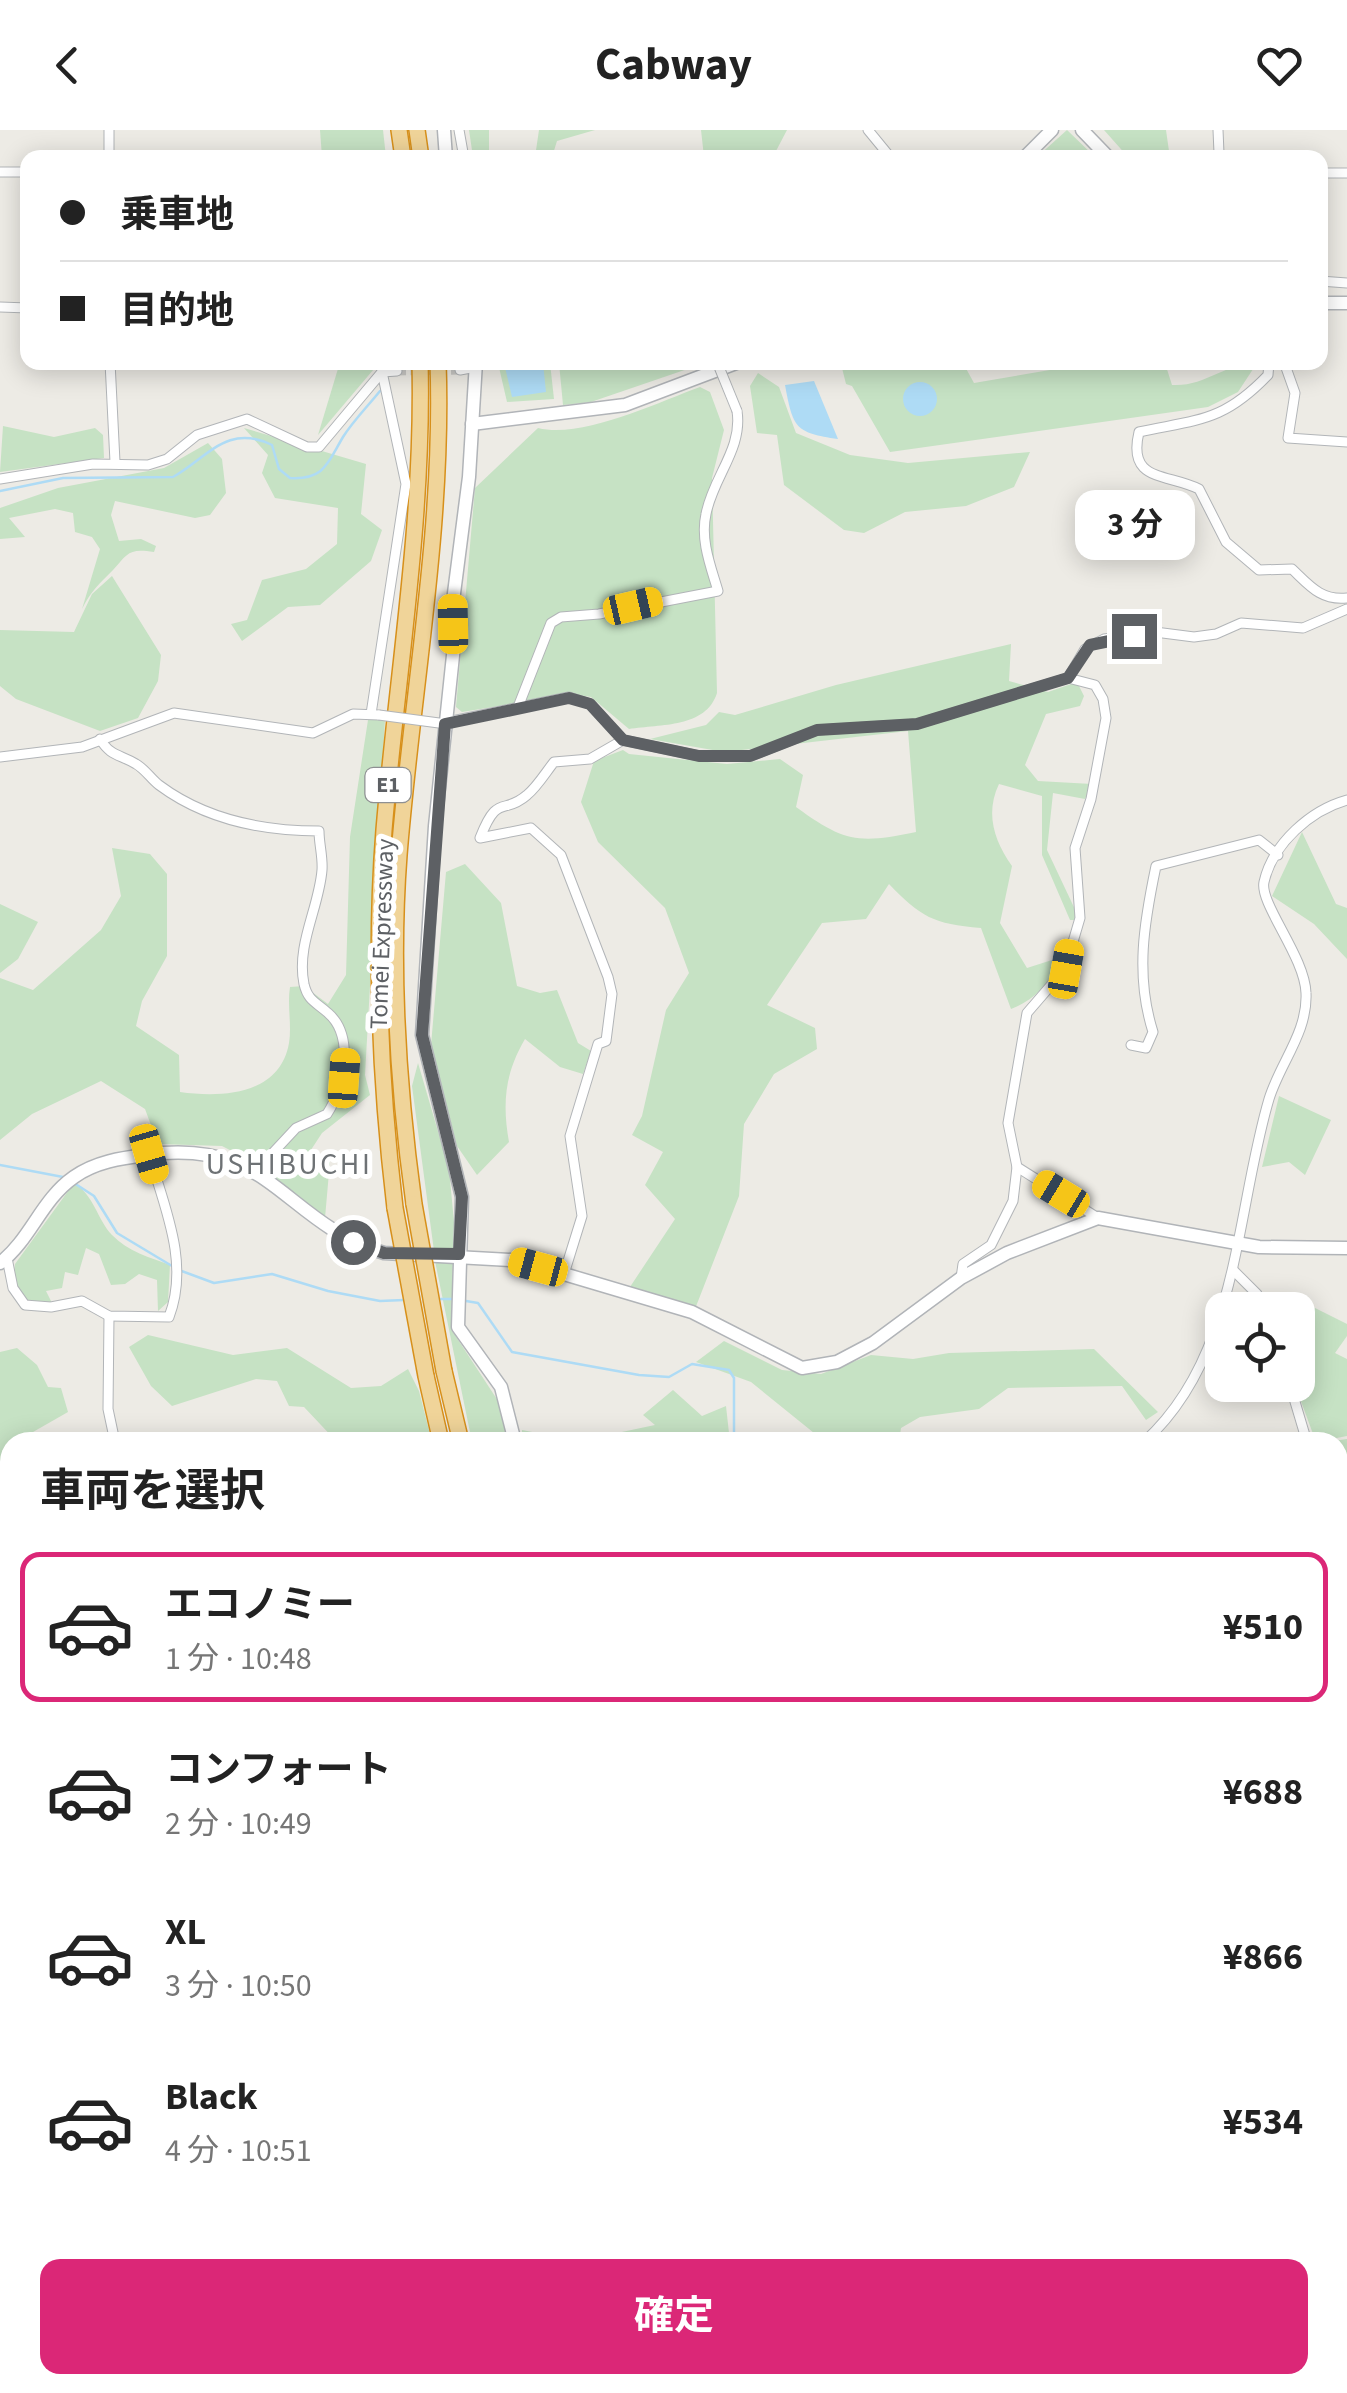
<!DOCTYPE html>
<html lang="ja">
<head>
<meta charset="utf-8">
<style>
  body { margin:0; font-family:"Source Sans 3","Noto Sans JP",sans-serif; background:#f2f2f2; color:#222; height:100vh; display:flex; flex-direction:column; font-size:38px; white-space:nowrap }
  * { box-sizing:border-box; margin:0 }
  p { font-size:32px; color:#767676 }
  .icon { flex:none; width:55px; height:55px; fill:none; stroke:currentColor; stroke-width:2; stroke-linecap:round; stroke-linejoin:round }
  .map { position:relative; flex:1; overflow:hidden }
  .details { position:absolute; left:0px; top:1302px; width:1348px; height:962px; display:flex; flex-direction:column; background:#fff; border-radius:30px 30px 0 0; box-shadow:0 5px 25px #0003 }
  .details>* { flex:none }
  .guide { position:absolute; left:20px; top:20px; width:1308px; height:220px; border-radius:20px; box-shadow:0 5px 25px #0003; display:grid; align-content:center; height:220px; padding:0 40px; background:#fff }
  .controls { position:absolute; left:1205px; top:1162px; display:grid; gap:20px }
  .controls a { display:grid; place-items:center; width:110px; height:110px; border-radius:20px; background:#fff; box-shadow:0 5px 25px #0003; font-size:50px }
  .end { position:absolute; width:45px; height:45px; margin:-22px; border:12px solid #5d6064; background:#fff; box-shadow:0 0 0 5px #fff }
  .from { border-radius:50% }
  .bubble { position:absolute; height:70px; border-radius:20px; background:#fff; box-shadow:0 5px 25px #0003; font-size:32px; font-weight:700; line-height:70px; text-align:center }
  .car { position:absolute; width:30px; height:60px; margin:-30px -15px; border-radius:12px; box-shadow:0 0 8px 2px #0007; background:linear-gradient(#f5c518 24%,#345 0 40%,#f5c518 0 76%,#345 0 86%,#f5c518 0) }
  .guide b { display:flex; align-items:center; gap:35px; height:95px; font-size:38px }
  .guide b+b { border-top:2px solid #e0e0e0 }
  .guide i { width:25px; height:25px; background:#222 }
  ul { padding:0; list-style:none }
  li { display:flex; align-items:center; gap:30px; height:150px; margin:0 20px 15px; padding:0 20px; border:5px solid transparent; border-radius:20px }
  li div { flex:1 }
  li b { display:block; font-size:38px }
  li em { font-style:normal; font-weight:700 }
  li.active { border-color:#db2777 }
  li>.icon { width:90px; height:90px; stroke-width:1.5 }
  h2 { padding:0 40px; font-size:45px; line-height:120px }
  .button { display:flex; gap:20px; margin-top:auto; padding:20px 40px }
  .button a { flex:1; height:115px; border-radius:20px; background:#db2777; color:#fff; font-size:40px; font-weight:700; line-height:115px; text-align:center }
  header { display:flex; justify-content:space-between; align-items:center; height:130px; padding:0 40px; background:#fff; font-size:45px; font-weight:700 }
  .map>svg:first-child { display:block }
  .green { fill:#c6e2c4 }
  .water { fill:#aedbf5 }
  .lines { fill:none; stroke-linecap:round; stroke-linejoin:round }
  .stream { stroke:#aedbf5; stroke-width:2.5 }
  .street-tunnel { stroke:#c9c8c5; stroke-width:9; stroke-dasharray:9 4.5; stroke-linecap:butt }
  .street-casing { stroke:#b2b5b8; stroke-width:11 }
  .secondary-casing { stroke:#b1b4b8; stroke-width:15 }
  .highway-casing { stroke:#d7901b; stroke-width:18 }
  .street { stroke:#fff; stroke-width:9 }
  .secondary { stroke:#fff; stroke-width:12 }
  .highway { stroke:#f0d499; stroke-width:15 }
  .street-bridge-casing { stroke:#b2b5b8; stroke-width:11; stroke-linecap:butt }
  .highway-bridge-casing { stroke:#d7901b; stroke-width:18; stroke-linecap:butt }
  .street-bridge { stroke:#fff; stroke-width:9 }
  .highway-bridge { stroke:#f0d499; stroke-width:15 }
  .route { stroke:#5d6064; stroke-width:12 }
  .labels { text-anchor:middle; dominant-baseline:central; stroke-width:10; stroke-linejoin:round; paint-order:stroke }
  .shield { fill:#fff; stroke:#8e9092; stroke-width:2.5 }
  .shield-label { font-size:22px; font-weight:bold; fill:#5d6064 }
  .street-label { font-size:25px; fill:#5d6064; stroke:#fff }
  .quarter-label { font-size:30px; letter-spacing:2.5px; fill:#6e7275; stroke:#fff }
</style>
</head>
<body>
<header><svg class="icon" aria-label="back" viewBox="0 0 24 24"><path d="M15 5l-7 7 7 7"/></svg>Cabway<svg class="icon" aria-label="heart" viewBox="0 0 24 24"><path d="M12 20l-8-8c-3-5 5-10 8-4 3-6 11-1 8 4z"/></svg></header>
<div class="map">
<svg width="1347" height="2263" viewBox="0 0 1347 2263">
  <rect width="100%" height="100%" fill="#edebe5"/>
  <!-- green -->
  <g class="green">
    <path d="M320 0H383L386 27H322Z"/>
    <path d="M469 0H489V27H473Z"/>
    <path d="M539 0H595L557 11 552 27H535Z"/>
    <path d="M701 0H787L776 21 781 28 704 27Z"/>
    <path d="M1067 0 1095 27H1037Z"/>
    <path d="M1104 0H1166L1169 21 1181 27H1128Z"/>
    <path d="M340 232 379 233 318 305Z"/>
    <path d="M498 233H550L554 269 507 272Z"/>
    <path d="M559 233 704 232 705 233 591 272 563 275Z"/>
    <path d="M963 233 974 253 1091 233H1165L1172 255C1205 257 1225 233 1257 233L1238 262 1208 277 890 322 852 256 846 254 841 234Z"/>
    <path d="M758 243 779 257 796 303 850 325 908 333 1030 322 1014 357 966 376 905 382 864 403 844 400 784 355 777 305 757 303 750 256Z"/>
    <path d="M700 257 710 262 724 300 712 348 717 563C706 598 661 594 629 599L591 567 572 564 462 582 456 577 475 358 538 298C582 309 656 273 700 257Z"/>
    <path d="M3 296 54 307 95 298 103 305 104 328 0 342Z"/>
    <path d="M244 298 366 334 361 384 382 400 371 431 320 475 288 477 242 511 231 494 247 490 262 450 306 439 337 414 338 378 275 368 262 343 268 325Z"/>
    <path d="M208 313 222 329 226 363 210 385 195 388 115 371 111 385 119 411 141 409 156 416 154 422C129 418 128 423 113 440 99 454 91 461 82 479L100 419 92 407 75 402 73 383 55 379 9 388 25 407 0 409V378L58 358 164 338Z"/>
    <path d="M112 446 161 525 158 551 138 588 100 601 16 569 0 556V500L74 502 92 464Z"/>
    <path d="M1011 514 1009 551 1048 562 1077 552 1084 566 1080 576 1046 584 1025 635 1038 651 1092 654 1085 669 1053 663 1047 720 1080 790H1070L1042 725V666L999 654C985 683 994 711 1012 736L1000 793 1027 838 1052 830 1058 834C1047 856 1034 870 1011 879L981 798C933 794 921 787 889 754L866 789 822 793 767 875 815 898 817 919 774 944 744 994 739 1066 695 1179 628 1160 675 1089 645 1055 663 1022 632 1005 642 986 666 880 689 843 665 778 598 712 581 672 594 631 623 620 629 624 727 634 780 629 803 645 796 677C844 712 858 714 916 702L908 601 724 622 650 609 706 595 719 582 735 585 836 555Z"/>
    <path d="M368 590H385L365 945 370 965 322 1003 307 1026 330 1031 325 1088 257 1034 222 1016 158 1014 145 979 101 951 32 984 0 1010V848L33 860 101 800 121 766 112 718 150 724 167 744V826L142 871 136 896 179 925 180 962C222 968 280 965 289 913 292 895 287 875 290 857L304 856 328 874 346 845 350 707Z"/>
    <path d="M1302 702 1336 774 1347 778V829L1314 794 1272 766Z"/>
    <path d="M465 734 501 773 517 856 540 863 557 860 578 913 591 921 583 944 560 937 525 909C505 943 502 973 509 1012L477 1045 457 1016 431 915 446 742Z"/>
    <path d="M0 774 38 792 18 829 0 843Z"/>
    <path d="M418 933 449 1039 454 1092 451 1199 504 1280 508 1312H472L436 1136 412 956Z"/>
    <path d="M1279 966 1331 990 1305 1045 1289 1032 1262 1037Z"/>
    <path d="M74 1053C94 1065 97 1089 112 1105 127 1121 151 1128 170 1135L168 1172 158 1181 157 1150 139 1144 125 1154 111 1155 99 1124 86 1118 78 1145 65 1142 62 1158 46 1161 52 1173 43 1179 20 1168 13 1149 15 1134Z"/>
    <path d="M1311 1176 1347 1194V1206L1335 1223 1347 1229V1306L1316 1312 1295 1255 1298 1191Z"/>
    <path d="M148 1205 233 1225 287 1218 351 1258 381 1256 408 1239 419 1261 432 1312H337L304 1277 289 1276 277 1251 256 1249 172 1276 151 1256 129 1217Z"/>
    <path d="M724 1211 782 1240 821 1244 871 1225 913 1229 949 1223 1094 1219 1158 1282 1146 1290 1122 1256 1008 1258 979 1279 920 1287 901 1298 899 1312H817L814 1303 751 1252 696 1232Z"/>
    <path d="M17 1218 37 1235 48 1257 61 1258 68 1282 26 1306 30 1312H10V1433L5 1432 0 1399V1222Z"/>
    <path d="M673 1260 702 1286 726 1276 730 1312H522V1300L579 1311 655 1295 643 1285Z"/>
    <path d="M1347 1309V1380L1338 1387V1312H1326Z"/>
    <path d="M1338 1411 1347 1413V1496L1338 1494Z"/>
    <path d="M0 1557 10 1564V2255H249L243 2263H0Z"/>
    <path d="M1338 2025 1347 2051V2093L1345 2085 1338 2083Z"/>
    <path d="M1338 2230 1347 2233V2263H1074L1072 2255H1338Z"/>
    <path d="M265 2255H388L386 2263H259Z"/>
    <path d="M644 2255H758L753 2263H641Z"/>
  </g>
  <!-- water -->
  <g class="water">
    <path d="M504 233H543L546 262 512 267Z"/>
    <path d="M814 251 838 309C795 303 793 298 785 255Z"/>
    <circle cx="920" cy="269" r="17"/>
  </g>
  <g class="lines">
    <!-- stream -->
    <g class="stream">
      <path d="M0 361 63 348 173 347C207 328 227 293 272 315L279 339 290 348C325 350 328 332 343 307 353 291 368 276 380 261"/>
      <path d="M0 1035 63 1047"/>
      <path d="M74 1053 94 1066 117 1103 172 1136"/>
      <path d="M179 1140 214 1153 272 1144 328 1161 380 1171 404 1170"/>
      <path d="M437 1169H454"/>
      <path d="M466 1171 478 1173 512 1222 639 1245 669 1247 692 1234 729 1240 734 1248V1312"/>
      <path d="M0 1504 10 1556"/>
      <path d="M219 2263 222 2255"/>
      <path d="M659 2263 663 2255"/>
    </g>
    <!-- street-tunnel -->
    <path class="street-tunnel" d="M397 241 460 240"/>
    <!-- street casing -->
    <g class="street-casing">
      <g id="street">
        <path d="M109 0V28"/>
        <path d="M459 0 464 28"/>
        <path d="M868 0 891 28"/>
        <path d="M1218 0 1219 23"/>
        <path d="M0 42H28"/>
        <path d="M1320 43H1347"/>
        <path d="M1320 151 1347 153"/>
        <path d="M0 177 28 178"/>
        <path d="M110 232 115 332"/>
        <path d="M1269 232 1268 245C1223 292 1199 289 1139 302 1127 352 1166 343 1199 359L1226 412 1259 440 1292 439C1309 455 1321 471 1347 468"/>
        <path d="M1284 232 1295 263 1288 308 1347 312"/>
        <path d="M460 240 476 237"/>
        <path d="M0 349 93 334 148 335 167 329 197 305 247 289 307 317H319L382 242 397 241"/>
        <path d="M1068 548 1085 519 1104 509 1155 502 1194 507 1216 504 1241 493 1303 498 1347 479"/>
        <path d="M518 577 551 493 561 487 599 484 718 461C711 437 700 410 706 384 713 347 743 319 737 281"/>
        <path d="M371 584 406 354 382 242"/>
        <path d="M442 593 569 567 590 574 623 610 699 626H751L817 600 917 594 1068 548 1095 555 1103 569 1106 588 1091 669 1075 718 1080 788 1065 839 1027 883 1008 993 1017 1037 1013 1071 991 1115 963 1134 961 1148"/>
        <path d="M100 609C111 627 120 624 136 634 145 639 151 649 159 655 206 690 263 701 319 701 319 714 323 727 322 740 319 778 296 815 304 854 308 871 316 872 328 883 355 906 344 958 327 984L296 998 256 1041"/>
        <path d="M0 627 82 617 174 583 313 603 353 584 379 585"/>
        <path d="M1131 915 1146 918 1153 902C1135 845 1144 793 1156 736L1259 710 1278 725"/>
        <path d="M1017 1037 1098 1088"/>
        <path d="M7 1128 13 1158 25 1175 51 1177 82 1171 109 1186 169 1187C190 1133 164 1076 149 1024"/>
        <path d="M1233 1140 1257 1164 1264 1180"/>
        <path d="M564 1144 582 1086 570 1006 598 914 606 911 612 864 608 847 561 725 531 698 480 708C498 662 503 686 527 665 537 657 546 642 554 632L590 629 623 610"/>
        <path d="M109 1186 108 1279 115 1312"/>
        <path d="M1290 1255 1307 1312"/>
        <path d="M1144 1312C1239 1226 1235 1084 1269 969 1280 933 1308 902 1306 863 1305 827 1259 773 1264 752 1273 713 1311 680 1347 670"/>
        <path d="M1338 1789 1347 1788"/>
        <path d="M1338 1830 1347 1842"/>
        <path d="M1338 1906 1347 1900"/>
        <path d="M1338 2149 1347 2153"/>
        <path d="M247 2263 256 2255"/>
        <path d="M398 2263 401 2255"/>
        <path d="M615 2263 618 2255"/>
        <path d="M897 2263 898 2255"/>
      </g>
    </g>
    <!-- secondary casing -->
    <g class="secondary-casing">
      <g id="secondary">
        <path d="M444 0 446 28"/>
        <path d="M1082 0 1109 28"/>
        <path d="M1024 28 1052 0"/>
        <path d="M1320 173H1347"/>
        <path d="M476 232 469 347 453 471 454 516 435 696 422 905 462 1067 458 1197 501 1257 515 1312"/>
        <path d="M472 294 625 275 739 232"/>
        <path d="M0 1133C31 1109 41 1070 74 1047 95 1032 121 1028 146 1025 272 1007 282 1092 384 1123L511 1130 564 1144 692 1182 802 1238 837 1232 873 1213 961 1148 1007 1123 1098 1088 1259 1117 1347 1118"/>
        <path d="M0 1460 10 1463"/>
        <path d="M544 2255 545 2263"/>
      </g>
    </g>
    <!-- highway casing -->
    <g class="highway-casing">
      <g id="highway">
        <path d="M399 0 403 28"/>
        <path d="M417 0 421 28"/>
        <path d="M414 1074C398 958 390 843 399 725 412 561 444 398 438 232"/>
        <path d="M395 1078C380 951 374 827 384 700 397 544 424 390 420 232"/>
        <path d="M444 1241 461 1312"/>
        <path d="M426 1246 441 1312"/>
        <path d="M322 2263 326 2255"/>
        <path d="M346 2263 350 2255"/>
      </g>
    </g>
    <!-- street -->
    <use href="#street" class="street"/>
    <!-- secondary -->
    <use href="#secondary" class="secondary"/>
    <!-- highway -->
    <use href="#highway" class="highway"/>
    <!-- street-bridge casing -->
    <g class="street-bridge-casing">
      <g id="street-bridge">
        <path d="M717 232 737 281"/>
        <path d="M379 585 439 593"/>
      </g>
    </g>
    <!-- highway-bridge casing -->
    <g class="highway-bridge-casing">
      <g id="highway-bridge">
        <path d="M414 1074 444 1241"/>
        <path d="M395 1078 426 1246"/>
      </g>
    </g>
    <!-- street-bridge -->
    <use href="#street-bridge" class="street-bridge"/>
    <!-- highway-bridge -->
    <use href="#highway-bridge" class="highway-bridge"/>
  </g>
  <g class="lines">
    <!-- route -->
    <path class="route" d="M353 1112 384 1123 459 1124 462 1067 422 905 445 594 569 568 590 574 623 610 699 626H750L817 600 917 594 1068 548 1090 515 1134 506"/>
  </g>
  <g class="labels">
    <!-- shield labels -->
    <rect class="shield" x="365.5" y="638" width="45" height="34" rx="8"/>
    <g class="shield-label">
      <text x="388" y="655">E1</text>
    </g>
    <!-- street labels -->
    <g class="street-label">
      <text transform="translate(382 804) rotate(-88)">Tomei Expressway</text>
    </g>
    <!-- quarter labels -->
    <g class="quarter-label">
      <text x="289" y="1034">USHIBUCHI</text>
    </g>
  </g>
</svg>
<div class="controls">
<a><svg class="icon" aria-label="locate" viewBox="0 0 24 24"><circle cx="12" cy="12" r="6"/><path d="M12 2v4M12 18v4M2 12h4M18 12h4"/></svg></a>
</div>
<i class="end from" style="left:353px;top:1112px"></i>
<i class="end" style="left:1134px;top:506px"></i>
<div class="bubble" style="left:1075px;top:360px;width:120px">3 分</div>
<i class="car" style="left:633px;top:476px;rotate:77deg"></i>
<i class="car" style="left:453px;top:494px;rotate:359deg"></i>
<i class="car" style="left:1066px;top:839px;rotate:10deg"></i>
<i class="car" style="left:344px;top:948px;rotate:4deg"></i>
<i class="car" style="left:149px;top:1024px;rotate:164deg"></i>
<i class="car" style="left:1061px;top:1064px;rotate:301deg"></i>
<i class="car" style="left:538px;top:1137px;rotate:285deg"></i>
<div class="guide">
<b><i class="from"></i>乗車地</b>
<b><i></i>目的地</b>
</div>
<section class="details">
<h2>車両を選択</h2>
<ul>
<li class="active"><svg class="icon" aria-label="car" viewBox="0 0 24 24"><path d="M5 17H2v-5l4-1 3-4h7l3 4 3 1v5h-3M9 17h6M6 11h13"/><circle cx="7" cy="17" r="2"/><circle cx="17" cy="17" r="2"/></svg><div><b>エコノミー</b><p>1 分 · 10:48</p></div><em>¥510</em></li>
<li><svg class="icon" aria-label="car" viewBox="0 0 24 24"><path d="M5 17H2v-5l4-1 3-4h7l3 4 3 1v5h-3M9 17h6M6 11h13"/><circle cx="7" cy="17" r="2"/><circle cx="17" cy="17" r="2"/></svg><div><b>コンフォート</b><p>2 分 · 10:49</p></div><em>¥688</em></li>
<li><svg class="icon" aria-label="car" viewBox="0 0 24 24"><path d="M5 17H2v-5l4-1 3-4h7l3 4 3 1v5h-3M9 17h6M6 11h13"/><circle cx="7" cy="17" r="2"/><circle cx="17" cy="17" r="2"/></svg><div><b>XL</b><p>3 分 · 10:50</p></div><em>¥866</em></li>
<li><svg class="icon" aria-label="car" viewBox="0 0 24 24"><path d="M5 17H2v-5l4-1 3-4h7l3 4 3 1v5h-3M9 17h6M6 11h13"/><circle cx="7" cy="17" r="2"/><circle cx="17" cy="17" r="2"/></svg><div><b>Black</b><p>4 分 · 10:51</p></div><em>¥534</em></li>
</ul>
<div class="button"><a>確定</a></div>
</section>
</div>
</body>
</html>
